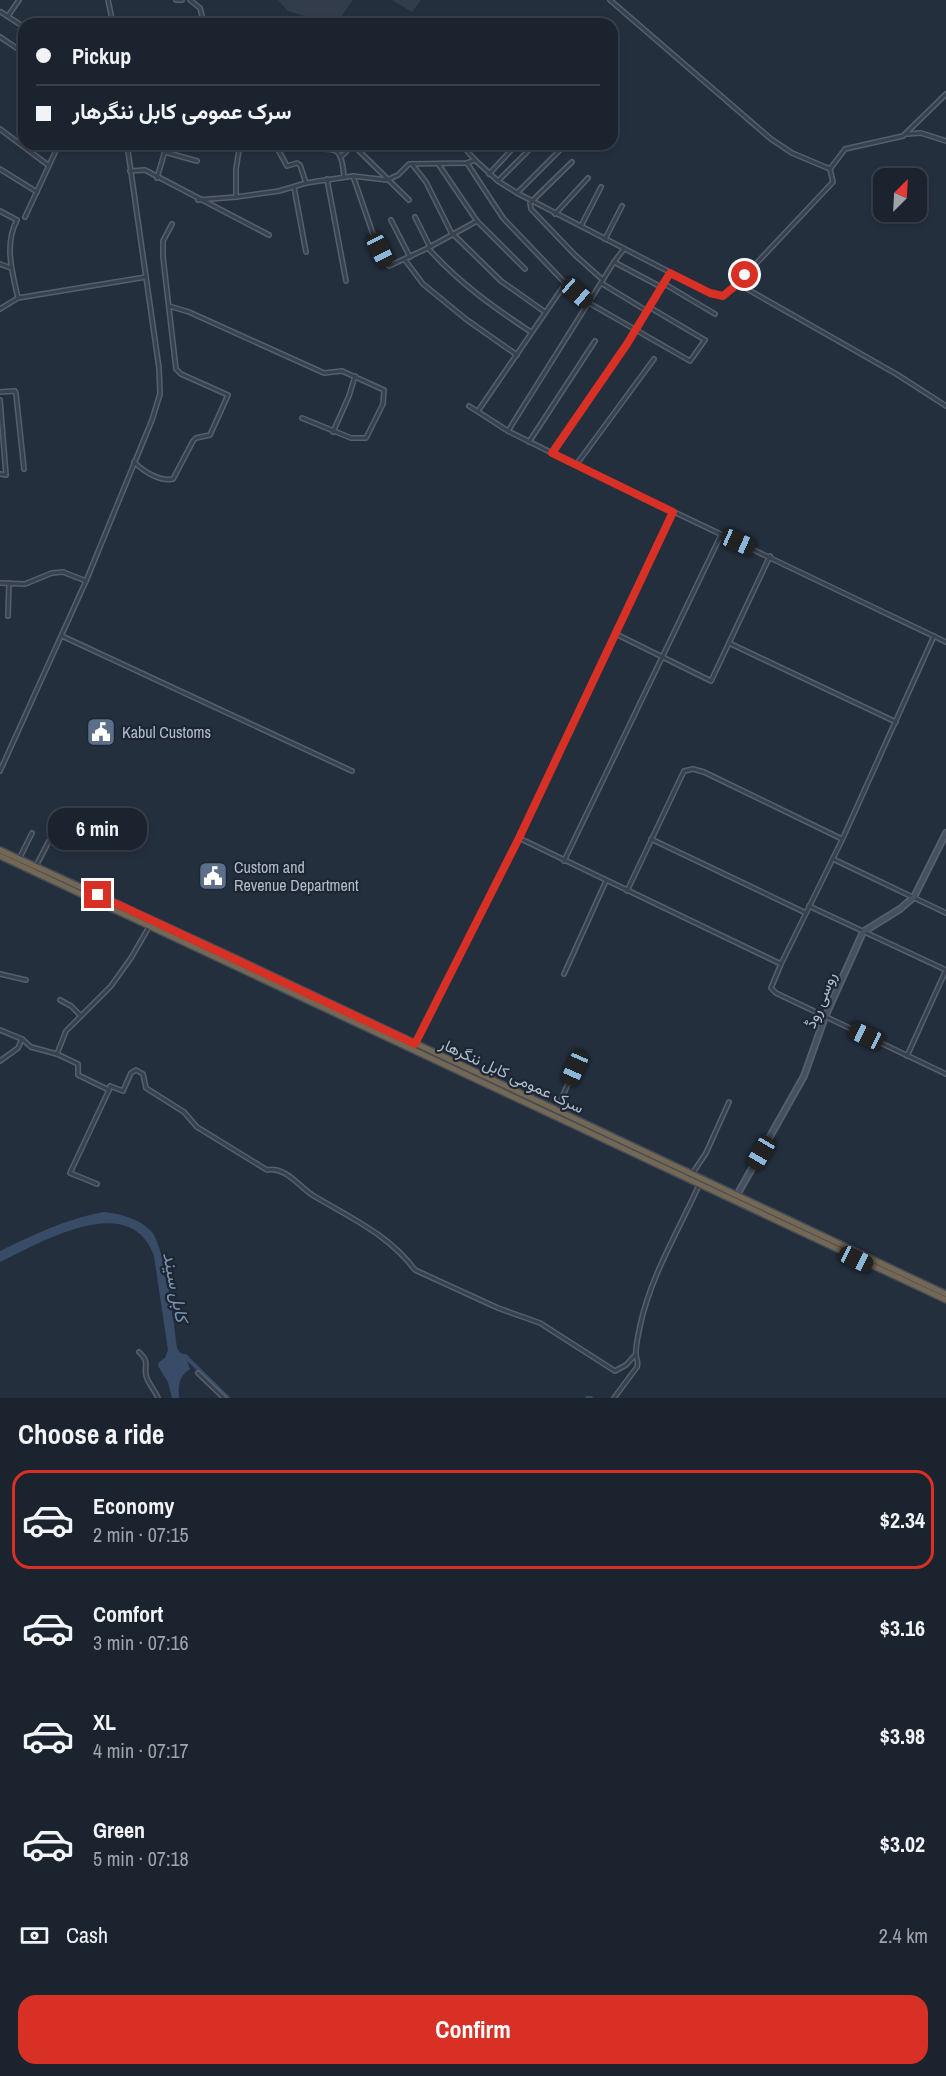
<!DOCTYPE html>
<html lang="en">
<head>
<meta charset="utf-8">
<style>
  body { margin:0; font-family:"Archivo Narrow",Vazirmatn,sans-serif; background:#282f3a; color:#f1f3f6; height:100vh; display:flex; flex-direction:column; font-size:22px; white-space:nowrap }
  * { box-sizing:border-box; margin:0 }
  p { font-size:20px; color:#a0a4aa }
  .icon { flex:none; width:33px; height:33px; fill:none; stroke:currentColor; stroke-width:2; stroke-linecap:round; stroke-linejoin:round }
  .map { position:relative; height:1398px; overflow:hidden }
  .side { display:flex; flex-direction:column; background:#1b232e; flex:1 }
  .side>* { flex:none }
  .guide { position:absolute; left:18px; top:18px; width:600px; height:132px; border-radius:18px; box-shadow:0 3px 9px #0003,0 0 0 2px #39404a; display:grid; align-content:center; height:132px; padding:0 18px; background:#1b232e }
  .needle { width:39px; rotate:24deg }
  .controls { position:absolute; left:873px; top:168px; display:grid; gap:12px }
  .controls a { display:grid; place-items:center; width:54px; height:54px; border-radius:12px; background:#1b232e; box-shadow:0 3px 9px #0003,0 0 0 2px #39404a; font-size:30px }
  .end { position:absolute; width:27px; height:27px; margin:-14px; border:8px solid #d93025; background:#fff; box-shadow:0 0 0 3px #fff }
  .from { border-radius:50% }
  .bubble { position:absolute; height:42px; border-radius:18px; background:#1b232e; box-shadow:0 3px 9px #0003,0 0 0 2px #39404a; font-size:20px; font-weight:700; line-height:42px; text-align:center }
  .car { position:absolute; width:18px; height:36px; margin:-18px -9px; border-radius:8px; box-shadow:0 0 4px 2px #0007; background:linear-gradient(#222 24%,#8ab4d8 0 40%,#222 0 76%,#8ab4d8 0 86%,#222 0) }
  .guide b { display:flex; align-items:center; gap:21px; height:57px; font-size:22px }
  .guide b+b { border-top:2px solid #39404a }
  .guide i { width:15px; height:15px; background:#f1f3f6 }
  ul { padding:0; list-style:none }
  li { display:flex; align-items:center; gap:18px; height:99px; margin:0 12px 9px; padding:0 6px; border:3px solid transparent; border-radius:18px }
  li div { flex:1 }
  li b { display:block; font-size:22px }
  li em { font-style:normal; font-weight:700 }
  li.selected { border-color:#d93025 }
  li>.icon { width:54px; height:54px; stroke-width:1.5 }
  h2 { padding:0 18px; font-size:27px; line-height:72px }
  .pay { display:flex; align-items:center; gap:15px; height:66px; padding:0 18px; font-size:22px }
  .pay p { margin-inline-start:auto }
  .action { display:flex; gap:12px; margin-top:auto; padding:12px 18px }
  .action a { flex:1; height:69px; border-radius:18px; background:#d93025; color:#fff; font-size:24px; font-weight:700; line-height:69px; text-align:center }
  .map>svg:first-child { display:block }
  .airport { fill:#323c4b }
  .water { fill:#394c67 }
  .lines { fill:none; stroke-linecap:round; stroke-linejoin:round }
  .canal { stroke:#394c67; stroke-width:4 }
  .street-casing { stroke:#565f6c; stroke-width:6 }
  .secondary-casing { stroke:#565f6c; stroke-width:8 }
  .highway-casing { stroke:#434c59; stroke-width:8 }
  .street { stroke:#38414e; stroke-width:3 }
  .secondary { stroke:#465061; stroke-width:4.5 }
  .highway { stroke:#746855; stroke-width:5 }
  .route { stroke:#d93025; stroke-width:8 }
  .labels { text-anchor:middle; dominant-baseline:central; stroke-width:4.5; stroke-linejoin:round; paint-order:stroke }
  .poi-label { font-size:16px; fill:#b4bcc9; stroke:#1d2633; text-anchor:start }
  .street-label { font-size:16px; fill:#b4bcc9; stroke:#1d2633 }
  .water-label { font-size:18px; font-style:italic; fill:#7c92b1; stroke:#1d2633 }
</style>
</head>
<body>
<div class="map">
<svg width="946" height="1398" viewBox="0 0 946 1398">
  <rect width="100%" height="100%" fill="#242f3e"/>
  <!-- airport -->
  <g class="airport">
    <path d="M278 0H353L338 21 311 18 288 11Z"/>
    <path d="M392 0H421L412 12Z"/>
  </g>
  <!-- water -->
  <path class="water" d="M104 1212C121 1214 138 1218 151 1231 165 1246 174 1325 177 1348L180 1353 187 1355 189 1357 186 1358 190 1369C179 1376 178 1385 179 1398H172L168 1382 158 1366 159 1362 165 1358 168 1350 154 1256C131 1189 41 1242 0 1262V1251C33 1235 68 1218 104 1212Z"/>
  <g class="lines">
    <!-- canal -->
    <g class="canal">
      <path d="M185 1356 228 1398"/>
      <path d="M587 1398H591"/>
    </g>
    <!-- street casing -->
    <g class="street-casing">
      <g id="street">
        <path d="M108 0 113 24"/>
        <path d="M176 0H182"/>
        <path d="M190 0 200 8 204 24"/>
        <path d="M1 12 24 27"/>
        <path d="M8 16 19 0"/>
        <path d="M0 37 24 53"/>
        <path d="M0 129 48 165"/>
        <path d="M907 134 921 133 946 141"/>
        <path d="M275 144 287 166 297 163 300 165 306 183"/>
        <path d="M312 144C327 158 341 134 344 177"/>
        <path d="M461 144 475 160"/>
        <path d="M353 145 409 200"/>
        <path d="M165 152 197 161"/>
        <path d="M341 157 354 144"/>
        <path d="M572 162 530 203 531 209 575 255 603 280"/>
        <path d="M467 163 503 218 565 283 589 303 690 361 705 340 649 307"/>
        <path d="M412 164 426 182 452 234"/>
        <path d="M439 165 477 221 525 269"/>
        <path d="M0 169 37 192"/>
        <path d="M830 169 845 149 903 136 946 94"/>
        <path d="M130 171 145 170 269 235"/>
        <path d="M489 174 517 144"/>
        <path d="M353 176 374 237 389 266 428 248 477 221"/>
        <path d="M157 178 167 144"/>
        <path d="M327 179 346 281"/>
        <path d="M498 181 534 145"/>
        <path d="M294 187 306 252"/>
        <path d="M517 193 561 149"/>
        <path d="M236 197V169L240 144"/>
        <path d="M198 200 236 197 279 191 306 183 353 176 387 180 398 175 409 164 467 163 475 160 498 181 517 193 710 293 723 296 735 286 833 182 830 169 792 153 771 139 610 0"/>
        <path d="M0 211 17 220C4 244 12 272 18 298"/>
        <path d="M555 214 588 178"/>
        <path d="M25 217 59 144"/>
        <path d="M415 217 430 247"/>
        <path d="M391 220 410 257"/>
        <path d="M581 226 601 187"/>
        <path d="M454 235 501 281 545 312"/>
        <path d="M605 239 622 206"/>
        <path d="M428 248C458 282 493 307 531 332"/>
        <path d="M405 260 423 284 467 320 517 355"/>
        <path d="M614 262 661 287"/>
        <path d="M0 264 11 268"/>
        <path d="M601 283 647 311"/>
        <path d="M663 283 715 314"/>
        <path d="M737 286 740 285 898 375 946 406"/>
        <path d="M169 306 189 312 324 373 342 371 384 390 383 404 366 438H351L302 418"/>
        <path d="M0 309 18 298 146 277"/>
        <path d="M0 392 15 391 16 394 24 469"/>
        <path d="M0 400 6 475 0 474"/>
        <path d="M469 406 508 431 576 465 946 642"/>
        <path d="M478 411 565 284"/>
        <path d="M508 431 614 262 624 249"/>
        <path d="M333 432 349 396 355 376"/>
        <path d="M529 442 595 341"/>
        <path d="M553 453 627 344 670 273"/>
        <path d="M134 462C143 471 160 482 173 479L193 441 196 438 210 435 228 395 181 374 176 369 163 257V241L172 224"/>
        <path d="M576 465 654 359"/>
        <path d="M0 583 25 584 52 573 63 572 86 581"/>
        <path d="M8 616 9 583"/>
        <path d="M616 634 711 681 770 556"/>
        <path d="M62 636 352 771"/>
        <path d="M934 636 842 840 781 964 771 988 776 993 946 1074"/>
        <path d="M729 643 896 722"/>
        <path d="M0 771 86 581 152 420 160 394 159 368 127 144"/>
        <path d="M519 838 781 964"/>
        <path d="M651 839 806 913"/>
        <path d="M19 859 32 833"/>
        <path d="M833 859 946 913"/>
        <path d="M564 861 721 535"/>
        <path d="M36 866 49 841"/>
        <path d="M627 891 684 771 693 769 704 772 842 839"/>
        <path d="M809 906 946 970"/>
        <path d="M0 974 26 980"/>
        <path d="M564 974 606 881"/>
        <path d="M60 1000 71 1006 81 1016"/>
        <path d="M0 1030 22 1039 31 1047 57 1054 78 1064V1075L109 1090 110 1086 123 1091 131 1073 136 1070 143 1074 146 1088 184 1112 197 1127 267 1170C286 1166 300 1188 314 1196 351 1218 389 1235 415 1270L498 1308 540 1323 615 1371 626 1365 636 1354"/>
        <path d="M412 1050 519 838 673 512"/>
        <path d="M57 1054 66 1031 111 986 131 958 149 927"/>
        <path d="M907 1056 946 970"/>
        <path d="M0 1061 18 1048 22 1039"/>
        <path d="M557 1109 575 1068"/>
        <path d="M692 1174 706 1153 729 1102"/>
        <path d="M97 1184 70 1173 109 1090"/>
        <path d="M139 1352C150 1363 144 1363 146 1375 147 1382 155 1390 158 1398"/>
        <path d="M198 1373 224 1398"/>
        <path d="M614 1398 637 1367C639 1361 636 1360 636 1354 635 1348 639 1332 640 1326 651 1275 678 1232 699 1185"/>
      </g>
    </g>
    <!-- secondary casing -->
    <g class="secondary-casing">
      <path id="secondary" d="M737 1195 804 1076 825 1017 863 932 900 909 914 897 946 833"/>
    </g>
    <!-- highway casing -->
    <g class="highway-casing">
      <g id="highway">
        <path d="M0 850 235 958 946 1294"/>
        <path d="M0 856 946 1300"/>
      </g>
    </g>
    <!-- street -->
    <use href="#street" class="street"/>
    <!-- secondary -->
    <use href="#secondary" class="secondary"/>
    <!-- highway -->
    <use href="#highway" class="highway"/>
  </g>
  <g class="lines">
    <!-- route -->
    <path class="route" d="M98 895 415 1044 519 838 673 512 552 453 627 344 670 273 710 293 723 296 735 286 745 275"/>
  </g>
  <!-- icons -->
  <defs>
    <g id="civic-square" transform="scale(1.5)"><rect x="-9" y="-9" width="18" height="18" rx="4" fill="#5c6f8a" stroke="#1d2633"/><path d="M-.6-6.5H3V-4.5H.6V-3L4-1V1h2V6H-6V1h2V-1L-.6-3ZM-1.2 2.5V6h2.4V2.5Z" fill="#fff"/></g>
  </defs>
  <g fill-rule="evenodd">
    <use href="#civic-square" x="101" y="732"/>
    <use href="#civic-square" x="213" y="876"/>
  </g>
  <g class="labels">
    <!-- poi labels -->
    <g class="poi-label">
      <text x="122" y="732">Kabul Customs</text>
      <text x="234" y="867">Custom and<tspan x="234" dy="18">Revenue Department</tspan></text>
    </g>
    <!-- street labels -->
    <g class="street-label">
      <text transform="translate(820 1000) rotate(-68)">روسی روڈ</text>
      <text transform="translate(512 1075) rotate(25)">سرک عمومی کابل ننگرهار</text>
    </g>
    <!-- water labels -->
    <g class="water-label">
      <text transform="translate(176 1287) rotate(79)">کابل سيند</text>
    </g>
  </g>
</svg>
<div class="controls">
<a><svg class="needle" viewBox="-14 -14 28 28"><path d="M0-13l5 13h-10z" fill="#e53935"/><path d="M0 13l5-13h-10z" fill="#a0a4aa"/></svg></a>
</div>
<i class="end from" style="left:745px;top:275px"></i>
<i class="end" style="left:98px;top:895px"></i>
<div class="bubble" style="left:48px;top:808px;width:99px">6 min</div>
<i class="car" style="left:380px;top:250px;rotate:154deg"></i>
<i class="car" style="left:577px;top:293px;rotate:131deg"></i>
<i class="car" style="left:738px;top:542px;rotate:114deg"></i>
<i class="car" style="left:866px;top:1036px;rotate:295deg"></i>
<i class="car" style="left:575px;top:1068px;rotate:204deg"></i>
<i class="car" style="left:761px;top:1153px;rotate:210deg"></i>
<i class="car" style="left:856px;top:1259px;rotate:116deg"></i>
<div class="guide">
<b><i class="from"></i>Pickup</b>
<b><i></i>سرک عمومی کابل ننگرهار</b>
</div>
</div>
<section class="side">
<h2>Choose a ride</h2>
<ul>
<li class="selected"><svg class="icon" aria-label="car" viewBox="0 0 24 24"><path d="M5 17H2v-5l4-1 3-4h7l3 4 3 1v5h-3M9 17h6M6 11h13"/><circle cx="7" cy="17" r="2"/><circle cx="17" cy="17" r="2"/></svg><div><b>Economy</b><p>2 min · 07:15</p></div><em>$2.34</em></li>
<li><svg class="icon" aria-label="car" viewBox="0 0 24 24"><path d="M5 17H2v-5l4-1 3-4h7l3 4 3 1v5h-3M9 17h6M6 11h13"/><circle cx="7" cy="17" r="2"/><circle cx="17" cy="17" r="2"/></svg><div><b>Comfort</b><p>3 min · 07:16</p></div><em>$3.16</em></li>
<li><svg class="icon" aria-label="car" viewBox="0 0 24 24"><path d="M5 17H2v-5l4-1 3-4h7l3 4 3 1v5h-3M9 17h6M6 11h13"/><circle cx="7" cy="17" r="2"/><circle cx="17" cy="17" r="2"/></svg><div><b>XL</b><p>4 min · 07:17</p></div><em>$3.98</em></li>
<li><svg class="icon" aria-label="car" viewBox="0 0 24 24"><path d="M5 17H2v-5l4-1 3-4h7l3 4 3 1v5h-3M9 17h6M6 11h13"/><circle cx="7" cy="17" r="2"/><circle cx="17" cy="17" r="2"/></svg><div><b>Green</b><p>5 min · 07:18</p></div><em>$3.02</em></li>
</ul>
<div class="pay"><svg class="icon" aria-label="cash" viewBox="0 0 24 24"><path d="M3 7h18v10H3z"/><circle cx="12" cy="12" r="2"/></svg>Cash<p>2.4 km</p></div>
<div class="action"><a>Confirm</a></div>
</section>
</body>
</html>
